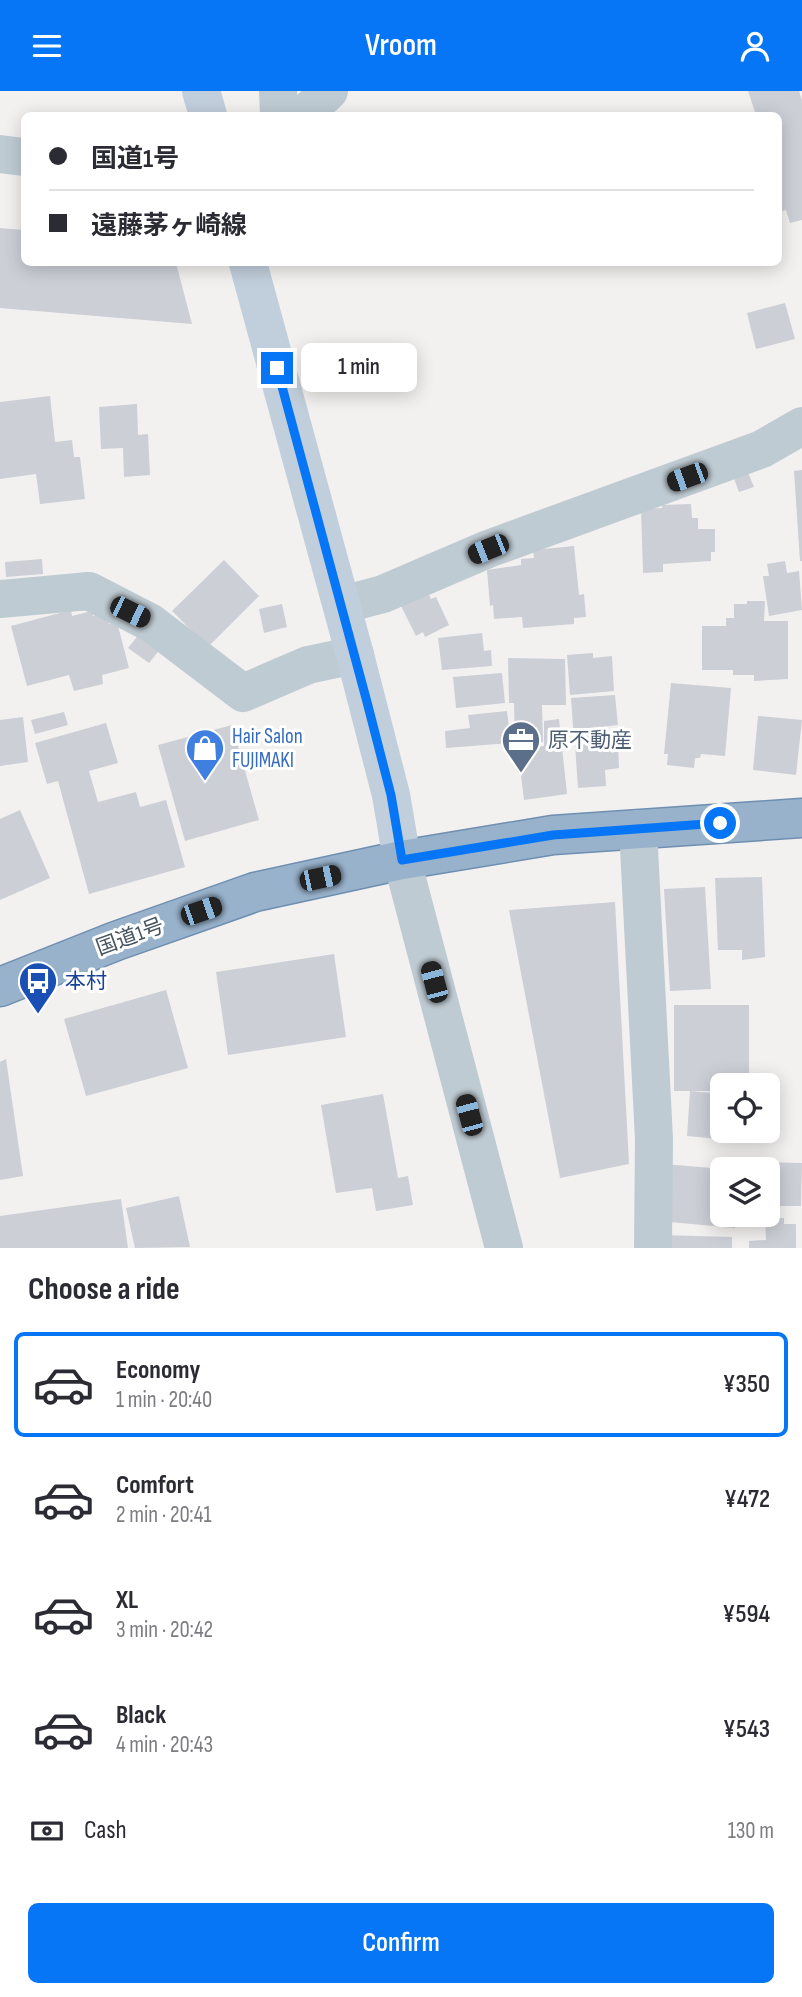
<!DOCTYPE html>
<html lang="en">
<head>
<meta charset="utf-8">
<style>
  body { margin:0; font-family:"Sofia Sans Condensed","Noto Sans JP",sans-serif; background:#f7f7f7; color:#2b2b33; height:100vh; display:flex; flex-direction:column; font-size:26px; white-space:nowrap }
  * { box-sizing:border-box; margin:0 }
  p { font-size:23px; color:#7c7c81 }
  .icon { flex:none; width:38px; height:38px; fill:none; stroke:currentColor; stroke-width:2; stroke-linecap:round; stroke-linejoin:round }
  .map { position:relative; height:1157px; overflow:hidden }
  .panel { display:flex; flex-direction:column; background:#fff; flex:1 }
  .panel>* { flex:none }
  .hud { position:absolute; left:21px; top:21px; width:761px; height:154px; border-radius:10px; box-shadow:0 4px 18px #0003; display:grid; align-content:center; height:154px; padding:0 28px; background:#fff }
  .buttons { position:absolute; left:710px; top:982px; display:grid; gap:14px }
  .buttons a { display:grid; place-items:center; width:70px; height:70px; border-radius:10px; background:#fff; box-shadow:0 4px 18px #0003; font-size:35px }
  .end { position:absolute; width:32px; height:32px; margin:-16px; border:9px solid #0676f7; background:#fff; box-shadow:0 0 0 4px #fff }
  .from { border-radius:50% }
  .bubble { position:absolute; height:49px; border-radius:10px; background:#fff; box-shadow:0 4px 18px #0003; font-size:23px; font-weight:600; line-height:49px; text-align:center }
  .car { position:absolute; width:21px; height:42px; margin:-21px -10px; border-radius:9px; box-shadow:0 0 5px 2px #0007; background:linear-gradient(#222 24%,#8ab4d8 0 40%,#222 0 76%,#8ab4d8 0 86%,#222 0) }
  .hud b { display:flex; align-items:center; gap:24px; height:66px; font-size:26px }
  .hud b+b { border-top:2px solid #e1e1e2 }
  .hud i { width:18px; height:18px; background:#2b2b33 }
  ul { padding:0; list-style:none }
  li { display:flex; align-items:center; gap:21px; height:105px; margin:0 14px 10px; padding:0 14px; border:4px solid transparent; border-radius:10px }
  li div { flex:1 }
  li b { display:block; font-size:26px }
  li em { font-style:normal; font-weight:600 }
  li.selected { border-color:#0676f7 }
  li>.icon { width:63px; height:63px; stroke-width:1.5 }
  h2 { padding:0 28px; font-size:32px; line-height:84px }
  .pay { display:flex; align-items:center; gap:18px; height:77px; padding:0 28px; font-size:26px }
  .pay p { margin-inline-start:auto }
  .action { display:flex; gap:14px; margin-top:auto; padding:14px 28px }
  .action a { flex:1; height:80px; border-radius:10px; background:#0676f7; color:#fff; font-size:28px; font-weight:600; line-height:80px; text-align:center }
  header { display:flex; justify-content:space-between; align-items:center; height:91px; padding:0 28px; background:#0676f7; color:#fff; font-size:32px; font-weight:600 }
  .map>svg:first-child { display:block }
  .building { fill:#cccfd6 }
  .lines { fill:none; stroke-linecap:round; stroke-linejoin:round }
  .trunk-casing { stroke:#6e8fb0; stroke-width:41 }
  .minor { stroke:#bfcbd3; stroke-width:38 }
  .tertiary { stroke:#bfcbd3; stroke-width:38 }
  .secondary { stroke:#c1cedb; stroke-width:38 }
  .trunk { stroke:#98b2cb; stroke-width:38 }
  .route { stroke:#0676f7; stroke-width:9 }
  .labels { text-anchor:middle; dominant-baseline:central; stroke-width:6; stroke-linejoin:round; paint-order:stroke }
  .shop-label { font-size:21px; fill:#366cbe; stroke:#fff; text-anchor:start }
  .service-label { font-size:21px; fill:#4e5e75; stroke:#fff; text-anchor:start }
  .street-label { font-size:21px; fill:#465460; stroke:#fff }
  .transit-label { font-size:21px; fill:#164399; stroke:#fff; text-anchor:start }
</style>
</head>
<body>
<header><svg class="icon" aria-label="menu" viewBox="0 0 24 24"><path d="M4 6h16M4 12h16M4 18h16"/></svg>Vroom<svg class="icon" aria-label="person" viewBox="0 0 24 24"><circle cx="12" cy="8" r="4"/><path d="M4 21q1-7 8-7t8 7"/></svg></header>
<div class="map">
<svg width="802" height="1157" viewBox="0 0 802 1157">
  <rect width="100%" height="100%" fill="#f3f0f0"/>
  <!-- building -->
  <g class="building">
    <path d="M748 0H799L802 9V129L790 132 786 119 779 121V24H756Z"/>
    <path d="M0 137 24 139V172H176L192 233 0 217Z"/>
    <path d="M785 212 795 248 756 258 747 222Z"/>
    <path d="M50 305 55 351 72 349 74 366H80L85 408 40 413 36 383 0 388V311Z"/>
    <path d="M137 313 138 344 148 343 150 384 124 386 123 357 101 358 99 316Z"/>
    <path d="M747 379 754 396 739 401 733 385Z"/>
    <path d="M802 379V470H800L794 380Z"/>
    <path d="M691 413 692 427H698V438H715V461H711V470L663 473V481L643 482 641 418 662 417V414Z"/>
    <path d="M574 455 579 504 584 503 586 526 574 527V533L523 537 522 526 494 528 493 514 490 515 487 479 521 474V468L534 467 533 459Z"/>
    <path d="M42 468 43 483 6 486 5 471Z"/>
    <path d="M224 469 259 505 208 556 172 520Z"/>
    <path d="M785 470 787 482 799 480 802 519 769 525 763 485H769L767 473Z"/>
    <path d="M426 497 431 508 436 506 449 534 425 546 423 541 416 545 399 511Z"/>
    <path d="M747 510H765L764 530H788V588L754 590V584H733V579H702V535H726V527H734V513H747Z"/>
    <path d="M282 513 287 536 264 542 259 518Z"/>
    <path d="M71 519 72 525 92 520 93 525 100 523 102 528 107 527 109 533 117 531 129 577 102 584 103 593 74 600 69 584 27 595 11 535Z"/>
    <path d="M140 542 161 557 149 572 128 557Z"/>
    <path d="M482 542 484 560 491 559 492 575 442 579 438 547Z"/>
    <path d="M593 562V567L612 565 614 600 570 604 567 564Z"/>
    <path d="M508 567 565 568 566 614H542L543 651 515 652 514 612H509Z"/>
    <path d="M502 582 505 612 456 617 453 586Z"/>
    <path d="M671 592 731 597 725 665 701 663 700 667H695L694 677 667 674 668 663H664Z"/>
    <path d="M615 604 618 634 593 637 594 649 574 650 571 607Z"/>
    <path d="M507 620 511 652 446 657 445 640 470 637 468 624Z"/>
    <path d="M64 621 68 634 35 643 31 629Z"/>
    <path d="M758 625 802 629 796 684 753 679Z"/>
    <path d="M23 626 28 671 0 675V629Z"/>
    <path d="M559 628 567 703 524 709 518 659 544 655V630Z"/>
    <path d="M106 632 118 672 89 680 98 711 136 701 140 716 166 709 185 776 89 803 58 690 47 693 35 652Z"/>
    <path d="M232 634 259 729 185 750 158 654Z"/>
    <path d="M618 652 619 677 605 679 606 695 578 697 575 654Z"/>
    <path d="M20 719 50 787 0 809V728Z"/>
    <path d="M762 786 765 866 742 869V859H718L715 787Z"/>
    <path d="M705 796 711 898 670 900 664 798Z"/>
    <path d="M615 811 629 1073 560 1087 509 819Z"/>
    <path d="M334 863 346 946 228 964 216 881Z"/>
    <path d="M166 899 188 977 86 1005 64 928Z"/>
    <path d="M674 914H749V994H723V1000H674Z"/>
    <path d="M6 968 23 1085 0 1089V971Z"/>
    <path d="M690 1000 723 1003V1040H740L739 1050 687 1045Z"/>
    <path d="M383 1003 398 1087 408 1085 413 1114 376 1120 372 1097 336 1102 321 1014Z"/>
    <path d="M757 1071 802 1072 801 1115H768V1078H757Z"/>
    <path d="M664 1073 723 1078V1124H736L735 1137 659 1130Z"/>
    <path d="M179 1105 190 1156 135 1157 126 1117Z"/>
    <path d="M121 1108 128 1157H0V1125Z"/>
    <path d="M765 1127H784V1133H796V1157H749V1150L766 1149Z"/>
    <path d="M662 1144 732 1146V1157H662Z"/>
  </g>
  <g class="lines">
    <!-- trunk casing -->
    <g class="trunk-casing">
      <path id="trunk" d="M0 896 116 850 255 801 402 769 553 744 802 727"/>
    </g>
    <!-- minor -->
    <g class="minor">
      <path d="M278 0 279 24"/>
      <path d="M304 24 329 0"/>
      <path d="M0 63 24 66"/>
      <path d="M0 508 89 500 151 532 243 602 308 574 355 564"/>
      <path d="M342 514 383 503 488 458 762 358 802 335"/>
      <path d="M638 738 654 1048 653 1157"/>
    </g>
    <!-- tertiary -->
    <path class="tertiary" d="M402 769 504 1157"/>
    <!-- secondary -->
    <g class="secondary">
      <path d="M201 0 208 24"/>
      <path d="M248 172 355 564 391 704 402 769"/>
    </g>
    <!-- trunk -->
    <use href="#trunk" class="trunk"/>
  </g>
  <g class="lines">
    <!-- route -->
    <path class="route" d="M277 277 367 611 391 704 402 769 553 744 720 732"/>
  </g>
  <!-- icons -->
  <defs>
    <g id="office-pin" transform="scale(2.0125)"><path d="M0 17L-7.5 6A9.5 9.5 0 1 1 7.5 6Z" fill="#5c6f8a" stroke="#fff"/><path d="M-6-3h4V-5.5h4V-3h4V5H-6ZM-1-4.5V-3h2v-1.5ZM-6 0V1H6V0Z" fill="#fff"/></g>
    <g id="shop-pin" transform="scale(2.0125)"><path d="M0 17L-7.5 6A9.5 9.5 0 1 1 7.5 6Z" fill="#3f7fe0" stroke="#fff"/><path d="M-5-2.5h2.3a2.7 3.5 0 0 1 5.4 0H5L5.5 6h-11ZM-1.5-2.5h3a1.5 2.3 0 0 0-3 0Z" fill="#fff"/></g>
    <g id="bus-pin" transform="scale(2.0125)"><path d="M0 17L-7.5 6A9.5 9.5 0 1 1 7.5 6Z" fill="#1a4fb4" stroke="#fff"/><path d="M-5-6H5V4H4V6H2V4H-2V6H-4V4H-5ZM-3.5-4V0h7V-4ZM-3.5 1.2v1.5H-2V1.2ZM2 1.2v1.5H3.5V1.2Z" fill="#fff"/></g>
  </defs>
  <g fill-rule="evenodd">
    <use href="#office-pin" x="521" y="649"/>
    <use href="#shop-pin" x="205" y="657"/>
    <use href="#bus-pin" x="38" y="890"/>
  </g>
  <g class="labels">
    <!-- shop labels -->
    <g class="shop-label">
      <text x="232" y="645">Hair Salon<tspan x="232" dy="24">FUJIMAKI</tspan></text>
    </g>
    <!-- service labels -->
    <g class="service-label">
      <text x="548" y="649">原不動産</text>
    </g>
    <!-- street labels -->
    <g class="street-label">
      <text transform="translate(130 846) rotate(-20)">国道1号</text>
    </g>
    <!-- transit labels -->
    <g class="transit-label">
      <text x="65" y="890">本村</text>
    </g>
  </g>
</svg>
<div class="buttons">
<a><svg class="icon" aria-label="locate" viewBox="0 0 24 24"><circle cx="12" cy="12" r="6"/><path d="M12 2v4M12 18v4M2 12h4M18 12h4"/></svg></a>
<a><svg class="icon" aria-label="layers" viewBox="0 0 24 24"><path d="M12 4l9 5-9 5-9-5zM3 14l9 5 9-5"/></svg></a>
</div>
<i class="end from" style="left:720px;top:732px"></i>
<i class="end" style="left:277px;top:277px"></i>
<div class="bubble" style="left:301px;top:252px;width:116px">1 min</div>
<i class="car" style="left:687px;top:386px;rotate:250deg"></i>
<i class="car" style="left:488px;top:458px;rotate:248deg"></i>
<i class="car" style="left:130px;top:521px;rotate:116deg"></i>
<i class="car" style="left:320px;top:787px;rotate:78deg"></i>
<i class="car" style="left:201px;top:820px;rotate:71deg"></i>
<i class="car" style="left:434px;top:891px;rotate:345deg"></i>
<i class="car" style="left:469px;top:1024px;rotate:345deg"></i>
<div class="hud">
<b><i class="from"></i>国道1号</b>
<b><i></i>遠藤茅ヶ崎線</b>
</div>
</div>
<section class="panel">
<h2>Choose a ride</h2>
<ul>
<li class="selected"><svg class="icon" aria-label="car" viewBox="0 0 24 24"><path d="M5 17H2v-5l4-1 3-4h7l3 4 3 1v5h-3M9 17h6M6 11h13"/><circle cx="7" cy="17" r="2"/><circle cx="17" cy="17" r="2"/></svg><div><b>Economy</b><p>1 min · 20:40</p></div><em>¥350</em></li>
<li><svg class="icon" aria-label="car" viewBox="0 0 24 24"><path d="M5 17H2v-5l4-1 3-4h7l3 4 3 1v5h-3M9 17h6M6 11h13"/><circle cx="7" cy="17" r="2"/><circle cx="17" cy="17" r="2"/></svg><div><b>Comfort</b><p>2 min · 20:41</p></div><em>¥472</em></li>
<li><svg class="icon" aria-label="car" viewBox="0 0 24 24"><path d="M5 17H2v-5l4-1 3-4h7l3 4 3 1v5h-3M9 17h6M6 11h13"/><circle cx="7" cy="17" r="2"/><circle cx="17" cy="17" r="2"/></svg><div><b>XL</b><p>3 min · 20:42</p></div><em>¥594</em></li>
<li><svg class="icon" aria-label="car" viewBox="0 0 24 24"><path d="M5 17H2v-5l4-1 3-4h7l3 4 3 1v5h-3M9 17h6M6 11h13"/><circle cx="7" cy="17" r="2"/><circle cx="17" cy="17" r="2"/></svg><div><b>Black</b><p>4 min · 20:43</p></div><em>¥543</em></li>
</ul>
<div class="pay"><svg class="icon" aria-label="cash" viewBox="0 0 24 24"><path d="M3 7h18v10H3z"/><circle cx="12" cy="12" r="2"/></svg>Cash<p>130 m</p></div>
<div class="action"><a>Confirm</a></div>
</section>
</body>
</html>
